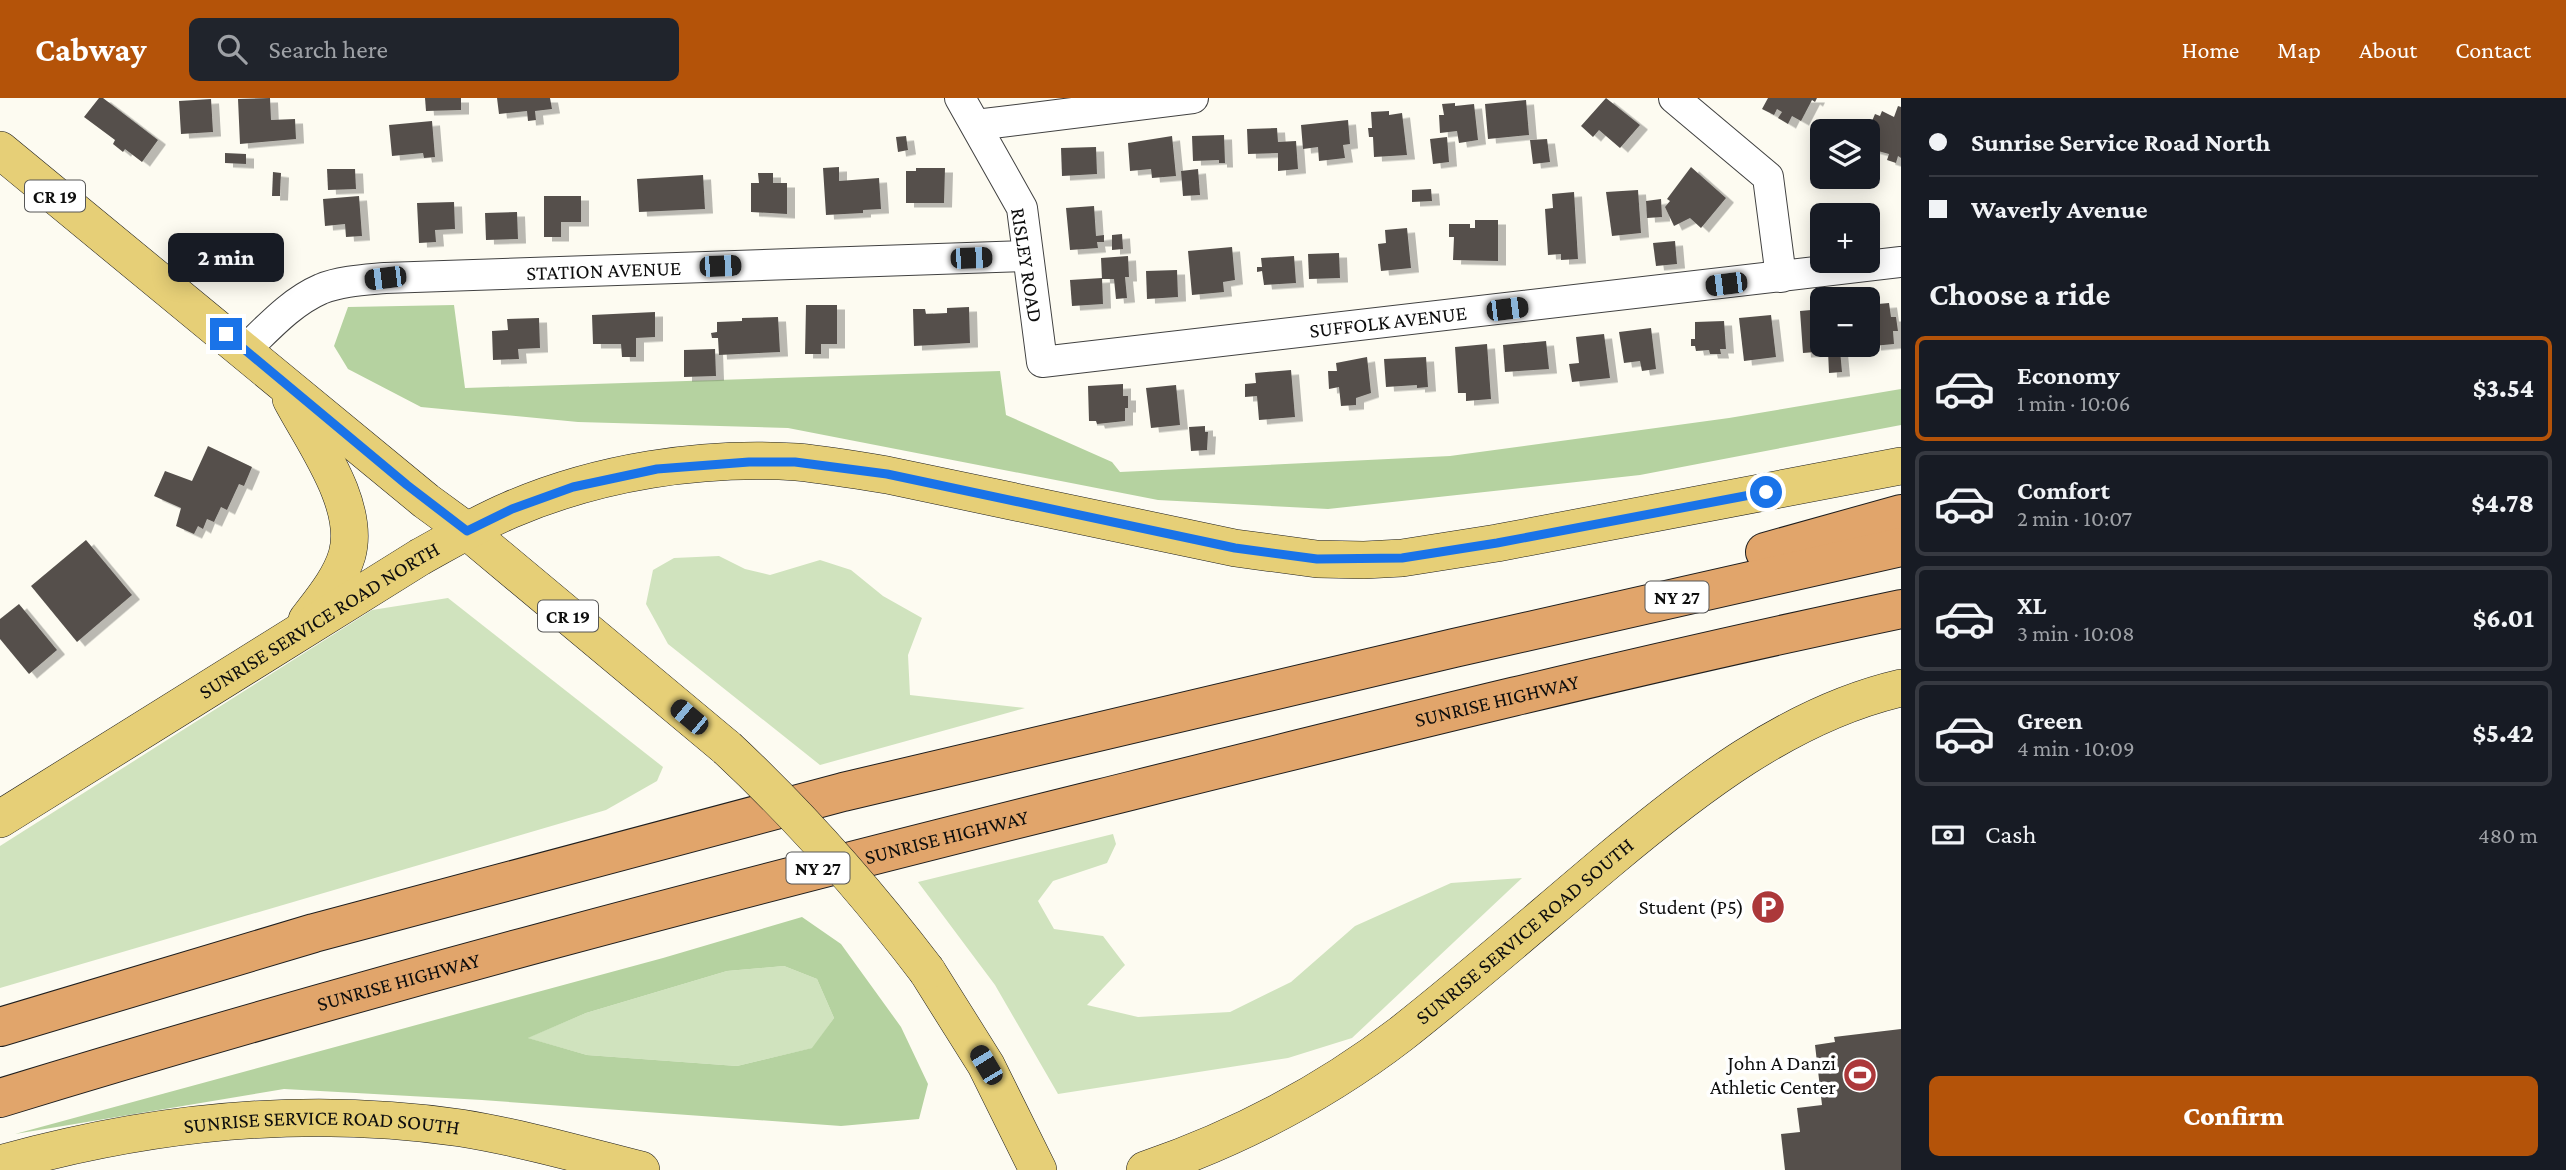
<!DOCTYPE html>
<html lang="en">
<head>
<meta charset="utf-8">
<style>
  body { margin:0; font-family:"Crimson Pro",serif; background:#20242c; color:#f1f3f6; height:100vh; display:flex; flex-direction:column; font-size:26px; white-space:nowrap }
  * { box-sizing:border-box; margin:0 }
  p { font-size:23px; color:#9ea1a6 }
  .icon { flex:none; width:38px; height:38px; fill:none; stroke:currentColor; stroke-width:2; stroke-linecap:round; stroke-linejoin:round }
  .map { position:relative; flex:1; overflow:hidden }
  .details { display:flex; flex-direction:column; background:#171b24; width:665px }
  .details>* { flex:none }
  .guide { display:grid; align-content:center; height:154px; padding:0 28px; background:#171b24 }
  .controls { position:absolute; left:1810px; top:21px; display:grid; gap:14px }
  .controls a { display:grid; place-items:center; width:70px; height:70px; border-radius:10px; background:#171b24; box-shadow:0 4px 18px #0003; font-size:35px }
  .end { position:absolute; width:32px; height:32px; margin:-16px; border:9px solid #1a73e8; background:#fff; box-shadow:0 0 0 4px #fff }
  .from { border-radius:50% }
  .bubble { position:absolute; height:49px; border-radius:10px; background:#171b24; box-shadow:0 4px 18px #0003; font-size:23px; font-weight:800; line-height:49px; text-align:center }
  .car { position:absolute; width:21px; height:42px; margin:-21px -10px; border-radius:9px; box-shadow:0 0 5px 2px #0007; background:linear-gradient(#222 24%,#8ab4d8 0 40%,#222 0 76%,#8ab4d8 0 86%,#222 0) }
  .guide b { display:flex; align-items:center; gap:24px; height:66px; font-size:26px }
  .guide b+b { border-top:2px solid #363941 }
  .guide i { width:18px; height:18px; background:#f1f3f6 }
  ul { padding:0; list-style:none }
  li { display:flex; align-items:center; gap:21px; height:105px; margin:0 14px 10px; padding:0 14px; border:4px solid #363941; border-radius:10px }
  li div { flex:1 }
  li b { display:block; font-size:26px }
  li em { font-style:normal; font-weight:800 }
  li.active { border-color:#b45309 }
  li>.icon { width:63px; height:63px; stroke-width:1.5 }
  h2 { padding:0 28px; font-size:32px; line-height:84px }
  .pay { display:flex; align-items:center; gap:18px; height:77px; padding:0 28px; font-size:26px }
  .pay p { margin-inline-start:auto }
  .primary-button { display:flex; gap:14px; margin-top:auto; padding:14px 28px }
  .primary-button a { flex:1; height:80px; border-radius:10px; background:#b45309; color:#fff; font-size:28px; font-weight:800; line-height:80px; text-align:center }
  header { display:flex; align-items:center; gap:42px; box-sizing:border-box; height:98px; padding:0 35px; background:#b45309; color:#fff }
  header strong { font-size:33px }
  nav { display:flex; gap:38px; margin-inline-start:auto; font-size:24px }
  .search { width:490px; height:63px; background:#20242c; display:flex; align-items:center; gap:18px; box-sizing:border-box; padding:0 24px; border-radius:10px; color:#9ea1a6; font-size:26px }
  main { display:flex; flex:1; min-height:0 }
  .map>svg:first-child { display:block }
  .green { fill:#d0e3be }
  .forest { fill:#b5d2a0; fill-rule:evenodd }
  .building { fill:#55504c; filter:url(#shadow) }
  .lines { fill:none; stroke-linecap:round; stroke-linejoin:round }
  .minor-casing { stroke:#414141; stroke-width:32 }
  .major-casing { stroke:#1f1f1f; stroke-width:38 }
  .highway-casing { stroke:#1f1f1f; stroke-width:40 }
  .minor { stroke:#fff; stroke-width:30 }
  .major { stroke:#e6cf77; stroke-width:37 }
  .highway { stroke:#e1a56b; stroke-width:38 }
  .major-bridge-casing { stroke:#1f1f1f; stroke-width:38; stroke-linecap:butt }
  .major-bridge { stroke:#e6cf77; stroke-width:37 }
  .route { stroke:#1a73e8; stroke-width:9 }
  .labels { text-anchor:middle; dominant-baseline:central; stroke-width:7; stroke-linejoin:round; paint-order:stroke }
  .shield { fill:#fff; stroke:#565656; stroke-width:2 }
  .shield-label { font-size:19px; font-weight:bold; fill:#0e0e0e }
  .street-label { font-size:21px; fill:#0e0e0e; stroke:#fff }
  .poi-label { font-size:21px; fill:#0e0e0e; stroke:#fff; text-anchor:end }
</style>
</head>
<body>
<header>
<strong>Cabway</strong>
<div class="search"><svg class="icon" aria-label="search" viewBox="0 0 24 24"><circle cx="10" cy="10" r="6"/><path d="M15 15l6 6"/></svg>Search here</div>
<nav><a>Home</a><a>Map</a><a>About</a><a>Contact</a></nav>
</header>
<main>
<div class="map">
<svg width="1901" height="1072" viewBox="0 0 1901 1072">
  <defs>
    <filter id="shadow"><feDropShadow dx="8" dy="4.5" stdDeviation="0" flood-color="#0004"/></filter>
  </defs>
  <rect width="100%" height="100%" fill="#fdfbf1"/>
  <!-- green -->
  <g class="green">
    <path d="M719 458 745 471 770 477 820 462 851 472 883 498 922 520 908 557 910 597 1025 610 820 667 668 546 646 506 653 472 674 460Z"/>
    <path d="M448 500 663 669 657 683 606 712 0 890V748L372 512Z"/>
    <path d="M1113 736 1116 746 1107 765 1053 783 1038 803 1054 831 1103 838 1125 867 1087 907 1138 919 1230 914 1291 884 1355 828 1451 785 1522 780 1352 940 1288 960 1058 996 995 887 918 784Z"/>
    <path d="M784 868 817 881 834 920 813 950 737 968 587 957 527 940 586 915 727 873Z"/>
  </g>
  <!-- forest -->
  <g class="forest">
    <path d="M454 207 465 290 1000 273 1006 317 1112 364 1120 374 1450 358 1729 320 1901 291V327L1640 377 1328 411 1158 402 788 330 578 324 421 309 348 271 334 248 348 209Z"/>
    <path d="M802 819 841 846 901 929 928 986 919 1021 841 1028 482 1002 284 991 15 1036 663 860ZM784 868 817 881 834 920 812 950 737 968 587 957 528 940 586 915 727 873Z"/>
  </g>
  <!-- building -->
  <g class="building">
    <path d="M99 0H103L158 42 142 64 125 51 123 54 113 46 115 42 84 19Z"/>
    <path d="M270 0 271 22 295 21 296 41 240 46 238 1Z"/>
    <path d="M425 0H461V12L426 13Z"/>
    <path d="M497 0H550L552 11 535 13 536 22 528 23 527 13 499 16Z"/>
    <path d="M1606 0 1640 27 1620 50 1599 32 1593 39 1581 28Z"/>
    <path d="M1768 0H1817L1815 4 1812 2 1801 23 1792 18 1788 26 1778 20 1782 14 1777 11 1774 17 1762 11Z"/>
    <path d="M211 1 213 34 181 36 179 3Z"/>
    <path d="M1526 2 1529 37 1488 41 1485 6Z"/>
    <path d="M1455 5V8L1474 6 1478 42 1459 45 1457 33 1440 35 1439 17H1444L1442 6Z"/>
    <path d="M1898 8 1901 9V60L1898 58 1896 65 1887 62 1889 56 1867 50V35L1875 16 1880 18 1882 13 1894 19Z"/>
    <path d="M1389 13V17L1402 15 1407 57 1374 59 1373 39H1369L1368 30H1372L1371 14Z"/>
    <path d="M1348 22 1350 46 1343 47 1345 60 1319 63 1318 49 1303 51 1301 27Z"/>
    <path d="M432 23 435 59 424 60 423 55 392 58 389 27Z"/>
    <path d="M1277 30 1278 44 1296 43 1298 71 1278 73V55L1248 56 1247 31Z"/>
    <path d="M1224 37 1225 65H1219V62L1193 63 1192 38Z"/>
    <path d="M906 38 908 52 898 54 896 39Z"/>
    <path d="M1172 38 1176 78 1152 80 1151 71 1130 73 1128 45Z"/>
    <path d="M1447 39 1449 64 1433 66 1430 41Z"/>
    <path d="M1547 41 1550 64 1533 66 1530 42Z"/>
    <path d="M1096 49 1097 76 1062 78 1061 50Z"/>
    <path d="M225 55 246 56V66L225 65Z"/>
    <path d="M839 69V83L879 80 881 111 863 112V115L826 117 823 70Z"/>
    <path d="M1691 69 1726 100 1701 130 1690 120 1674 128 1665 109 1670 103 1667 101Z"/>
    <path d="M916 70H945L944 105H906V73H916Z"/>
    <path d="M327 71H355L356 91 328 92Z"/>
    <path d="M1198 71 1200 97 1183 98 1181 73Z"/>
    <path d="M273 74 281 75 280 98H272Z"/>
    <path d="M758 75H773V85H787V116L751 114V85H759Z"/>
    <path d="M703 77 705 111 639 114 637 81Z"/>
    <path d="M1431 91 1432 103 1412 104V92Z"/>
    <path d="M1638 92 1641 135 1612 138 1606 94Z"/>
    <path d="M1574 94 1578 161 1561 162V156L1548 157 1545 111 1553 110 1552 96Z"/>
    <path d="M359 98 362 138 346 139 345 126 325 128 323 101Z"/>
    <path d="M544 98H581V124H561V139H544Z"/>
    <path d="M1661 101 1662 119 1647 120 1646 103Z"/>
    <path d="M454 104 455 131 435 132 436 144 419 145 417 105Z"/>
    <path d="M1094 108 1096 138 1104 137V144H1097L1098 150 1070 152 1066 110Z"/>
    <path d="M517 114 518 141 486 142 485 115Z"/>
    <path d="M1475 122H1498V163L1453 162 1454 139H1449V126H1470V130H1475Z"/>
    <path d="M1407 130 1411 170 1381 173 1378 146 1386 145 1385 132Z"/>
    <path d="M1122 136 1123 151 1112 152V137Z"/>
    <path d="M1675 143 1677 166 1656 168 1653 145Z"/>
    <path d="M1232 149 1235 182 1223 184 1224 194 1192 197 1188 153Z"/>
    <path d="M1339 155 1340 180 1309 181 1308 156Z"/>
    <path d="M1128 158 1129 179H1125L1127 200 1116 201 1114 181H1102L1101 160Z"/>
    <path d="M1294 158 1296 185 1264 187 1262 173 1257 174V169H1262L1261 160Z"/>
    <path d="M1177 172 1178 199 1147 201 1146 173Z"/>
    <path d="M1102 180 1103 206 1072 208 1070 182Z"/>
    <path d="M1889 205 1891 219H1896L1898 233H1893L1894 246 1873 248 1872 235 1867 236V207Z"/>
    <path d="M806 207H837V246H821V256H805Z"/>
    <path d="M969 209 970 245 914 248 913 211H925L926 216 947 215V210Z"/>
    <path d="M1822 211V247H1855V251L1840 252 1842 274 1829 275 1828 253 1803 255 1800 213Z"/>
    <path d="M655 214V239L636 240V259H622L621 246H593L592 217Z"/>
    <path d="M1771 217 1776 259 1744 263 1739 220Z"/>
    <path d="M778 219 780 254 719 257 718 240H712L711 235 717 234V224L742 223V220Z"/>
    <path d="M539 220 540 250 518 251 519 261 493 262 492 233 508 232 507 221Z"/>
    <path d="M1724 223 1726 251H1720L1721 256H1710L1709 252 1696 253 1695 248H1691V241H1695V224Z"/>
    <path d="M1651 230 1656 271 1642 273 1640 263 1624 265 1619 234Z"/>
    <path d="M1604 236 1610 280 1572 284 1569 266 1579 265 1576 239Z"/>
    <path d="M1546 243 1549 271 1505 274 1503 247Z"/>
    <path d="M1487 246 1491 301 1466 303V295H1458L1455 249Z"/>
    <path d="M715 251 716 278 684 279V252Z"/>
    <path d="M1367 259 1371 295 1356 300V307L1341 308 1339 289 1329 291 1328 273H1337L1336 265Z"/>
    <path d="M1426 259 1428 289 1417 290V287L1386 289 1384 261Z"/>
    <path d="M1291 272 1295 319 1259 322 1257 298 1245 299V286L1256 285 1255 275Z"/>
    <path d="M1123 286V298H1128V310H1125V323L1097 326 1096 323H1089L1088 288Z"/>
    <path d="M1176 287 1180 327 1151 330 1146 290Z"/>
    <path d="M1205 328V334H1208L1207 352 1191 353 1189 329Z"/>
    <path d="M208 348 252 369 244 388 239 386 227 412 221 409 214 424 207 421 203 431 198 428 194 436 176 428 181 410 154 398 165 373 192 383Z"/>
    <path d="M86 442 132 497 77 544 31 488Z"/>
    <path d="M19 506 57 552 29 576 0 541V521Z"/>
    <path d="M1901 931V1072H1785L1781 1036 1800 1034 1797 1010 1822 1007 1815 947 1835 944 1834 939Z"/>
  </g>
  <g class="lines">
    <!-- minor casing -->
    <g class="minor-casing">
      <g id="minor">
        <path id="s1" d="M960 0 1022 110 1042 264 1901 164"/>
        <path d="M1674 0 1768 79 1781 179"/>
        <path d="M976 27 1193 0"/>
        <path id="s2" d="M245 252C268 230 291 204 321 191 341 183 364 182 385 180L1027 158"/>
      </g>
    </g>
    <!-- major casing -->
    <g class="major-casing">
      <g id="major">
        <path d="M0 52 426 403 467 433 727 650"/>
        <path d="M291 301C313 343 361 407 347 457 340 481 322 502 307 522"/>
        <path id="s3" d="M0 721 420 459C449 443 479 425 510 412 598 374 701 358 797 364 827 367 857 372 887 377L1235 450 1317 461 1364 462 1402 460 1497 445 1901 368"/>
        <path d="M927 873 986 967 1038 1072"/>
        <path id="s4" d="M0 1066C150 1024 306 1007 461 1030 522 1040 582 1057 641 1072"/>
        <path id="s5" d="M1145 1072C1238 1040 1323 996 1401 936 1471 881 1539 821 1608 763 1694 691 1789 616 1901 590"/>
      </g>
    </g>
    <!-- highway casing -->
    <g class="highway-casing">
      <g id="highway">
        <path d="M1765 454 1901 416"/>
        <path d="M0 929 314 835 843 694 1454 550 1901 449"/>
        <path id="s6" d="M0 1000C362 889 727 793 1094 702 1363 635 1630 568 1901 511"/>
      </g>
    </g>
    <!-- minor -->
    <use href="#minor" class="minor"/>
    <!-- major -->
    <use href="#major" class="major"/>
    <!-- highway -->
    <use href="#highway" class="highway"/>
    <!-- major-bridge casing -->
    <g class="major-bridge-casing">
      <path id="major-bridge" d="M727 650C801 719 866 793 927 873"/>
    </g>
    <!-- major-bridge -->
    <use href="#major-bridge" class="major-bridge"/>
  </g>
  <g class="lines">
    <!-- route -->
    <path class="route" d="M226 236 407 387 467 433 512 411 573 389 657 371 749 364H795L887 376 1235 450 1317 461 1402 460 1497 445 1766 394"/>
  </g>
  <!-- icons -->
  <defs>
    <g id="parking-disc" transform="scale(1.75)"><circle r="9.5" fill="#ac383a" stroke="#fff"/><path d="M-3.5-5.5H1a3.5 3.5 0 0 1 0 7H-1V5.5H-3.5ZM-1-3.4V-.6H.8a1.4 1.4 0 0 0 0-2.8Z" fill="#fff"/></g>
    <g id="stadium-disc" transform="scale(1.75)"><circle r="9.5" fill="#ac383a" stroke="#fff"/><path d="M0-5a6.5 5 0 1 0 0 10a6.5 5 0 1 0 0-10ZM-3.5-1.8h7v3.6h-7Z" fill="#fff"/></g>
  </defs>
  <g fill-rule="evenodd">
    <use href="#parking-disc" x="1768" y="809"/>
    <use href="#stadium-disc" x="1860" y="977"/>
  </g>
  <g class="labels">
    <!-- shield labels -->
    <g class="shield">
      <rect x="25" y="82.5" width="60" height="31" rx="5"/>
      <rect x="1645.5" y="483.5" width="63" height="31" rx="5"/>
      <rect x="538" y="502.5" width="60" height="31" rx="5"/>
      <rect x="786.5" y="754.5" width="63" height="31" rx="5"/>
    </g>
    <g class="shield-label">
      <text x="55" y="98">CR 19</text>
      <text x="1677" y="499">NY 27</text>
      <text x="568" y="518">CR 19</text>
      <text x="818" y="770">NY 27</text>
    </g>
    <!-- street labels -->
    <g class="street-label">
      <text transform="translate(1027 167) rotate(81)">RISLEY ROAD</text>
      <text stroke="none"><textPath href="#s2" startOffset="382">STATION AVENUE</textPath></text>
      <text stroke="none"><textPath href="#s1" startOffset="630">SUFFOLK AVENUE</textPath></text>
      <text stroke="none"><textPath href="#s3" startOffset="376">SUNRISE SERVICE ROAD NORTH</textPath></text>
      <text stroke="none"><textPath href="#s6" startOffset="1549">SUNRISE HIGHWAY</textPath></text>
      <text stroke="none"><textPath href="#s6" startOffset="982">SUNRISE HIGHWAY</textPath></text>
      <text stroke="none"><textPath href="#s5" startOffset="452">SUNRISE SERVICE ROAD SOUTH</textPath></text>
      <text stroke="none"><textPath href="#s6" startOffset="415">SUNRISE HIGHWAY</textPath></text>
      <text stroke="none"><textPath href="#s4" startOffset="326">SUNRISE SERVICE ROAD SOUTH</textPath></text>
    </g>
    <!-- poi labels -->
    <g class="poi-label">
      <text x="1744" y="809">Student (P5)</text>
      <text x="1836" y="965">John A Danzi<tspan x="1836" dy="24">Athletic Center</tspan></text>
    </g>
  </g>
</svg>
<div class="controls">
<a><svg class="icon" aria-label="layers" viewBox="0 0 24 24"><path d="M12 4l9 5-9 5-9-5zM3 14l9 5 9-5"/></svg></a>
<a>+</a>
<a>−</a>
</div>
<i class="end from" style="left:1766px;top:394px"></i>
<i class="end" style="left:226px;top:236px"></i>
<div class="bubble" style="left:168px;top:135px;width:116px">2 min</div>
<i class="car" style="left:971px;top:160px;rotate:88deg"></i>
<i class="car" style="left:720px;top:168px;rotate:88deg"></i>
<i class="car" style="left:385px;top:180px;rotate:263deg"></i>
<i class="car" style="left:1726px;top:186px;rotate:263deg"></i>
<i class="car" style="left:1507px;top:211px;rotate:83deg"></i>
<i class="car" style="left:689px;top:619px;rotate:310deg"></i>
<i class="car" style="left:986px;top:967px;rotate:329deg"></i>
</div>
<section class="details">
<div class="guide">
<b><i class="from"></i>Sunrise Service Road North</b>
<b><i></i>Waverly Avenue</b>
</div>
<h2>Choose a ride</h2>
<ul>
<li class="active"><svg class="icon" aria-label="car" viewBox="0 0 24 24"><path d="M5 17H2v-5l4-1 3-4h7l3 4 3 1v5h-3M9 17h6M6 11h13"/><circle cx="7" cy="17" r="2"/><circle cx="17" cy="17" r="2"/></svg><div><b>Economy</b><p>1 min · 10:06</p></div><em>$3.54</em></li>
<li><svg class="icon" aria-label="car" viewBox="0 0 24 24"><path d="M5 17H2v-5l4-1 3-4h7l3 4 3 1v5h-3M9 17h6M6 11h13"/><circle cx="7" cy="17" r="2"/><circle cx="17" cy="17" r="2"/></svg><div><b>Comfort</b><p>2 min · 10:07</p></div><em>$4.78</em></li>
<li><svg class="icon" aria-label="car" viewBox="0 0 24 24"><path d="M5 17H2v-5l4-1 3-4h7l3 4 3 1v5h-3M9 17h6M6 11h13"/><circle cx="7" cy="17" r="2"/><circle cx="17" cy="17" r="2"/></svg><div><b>XL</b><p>3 min · 10:08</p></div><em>$6.01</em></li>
<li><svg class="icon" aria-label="car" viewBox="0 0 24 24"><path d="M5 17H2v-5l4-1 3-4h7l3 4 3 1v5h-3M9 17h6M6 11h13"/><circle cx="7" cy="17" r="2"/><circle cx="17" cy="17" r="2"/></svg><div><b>Green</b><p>4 min · 10:09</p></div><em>$5.42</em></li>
</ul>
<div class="pay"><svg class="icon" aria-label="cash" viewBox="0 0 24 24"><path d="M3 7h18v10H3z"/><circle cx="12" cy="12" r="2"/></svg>Cash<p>480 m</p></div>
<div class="primary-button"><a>Confirm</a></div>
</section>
</main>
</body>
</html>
